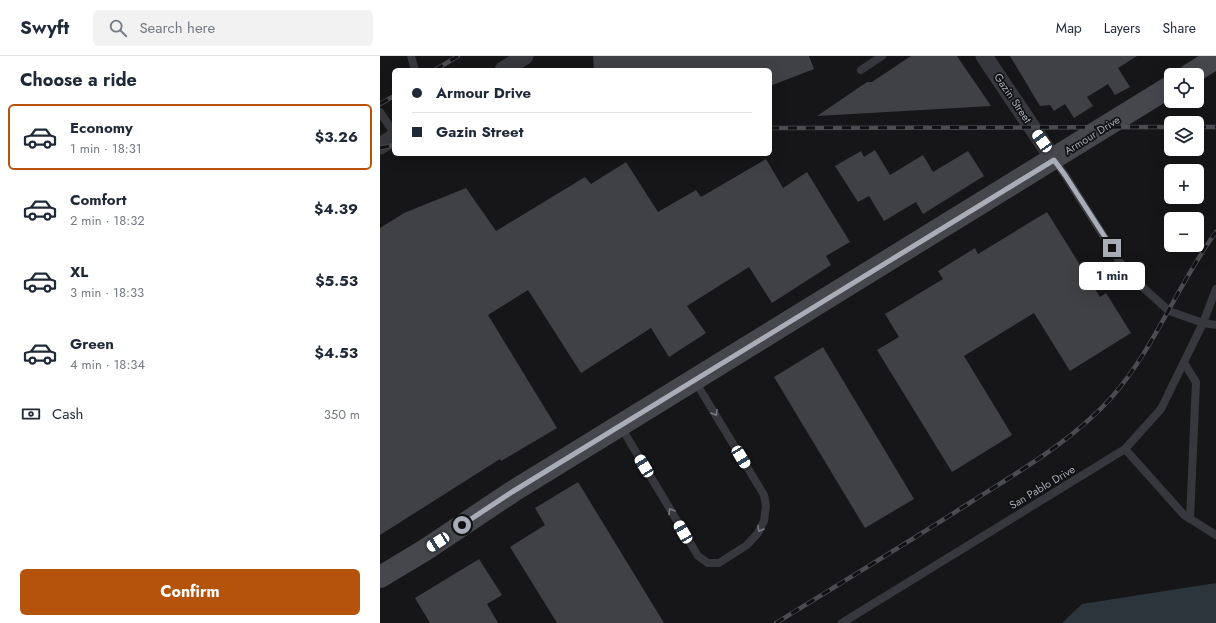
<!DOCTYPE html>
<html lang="en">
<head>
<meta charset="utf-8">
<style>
  body { margin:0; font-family:Jost,sans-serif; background:#f2f2f3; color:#1f2937; height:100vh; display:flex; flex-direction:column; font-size:15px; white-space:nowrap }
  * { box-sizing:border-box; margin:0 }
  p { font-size:13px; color:#747a83 }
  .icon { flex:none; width:22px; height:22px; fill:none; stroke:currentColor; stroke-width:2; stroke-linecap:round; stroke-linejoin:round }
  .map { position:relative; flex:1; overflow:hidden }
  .side { display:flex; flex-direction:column; background:#fff; width:380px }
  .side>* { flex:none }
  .guide { position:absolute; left:12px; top:12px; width:380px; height:88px; border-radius:6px; box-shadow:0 4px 16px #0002; display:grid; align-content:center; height:88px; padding:0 20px; background:#fff }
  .buttons { position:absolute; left:784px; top:12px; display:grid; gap:8px }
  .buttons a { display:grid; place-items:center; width:40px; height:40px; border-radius:6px; background:#fff; box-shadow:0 4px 16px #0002; font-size:20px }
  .end { position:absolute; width:18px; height:18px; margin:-9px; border:5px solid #a8adb8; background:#111; box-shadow:0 0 0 2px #111 }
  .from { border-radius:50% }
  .bubble { position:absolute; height:28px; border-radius:6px; background:#fff; box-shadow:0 4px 16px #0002; font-size:13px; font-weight:700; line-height:28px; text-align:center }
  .car { position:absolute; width:12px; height:24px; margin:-12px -6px; border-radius:5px; box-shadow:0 0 3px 1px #0007; background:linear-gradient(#fff 24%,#345 0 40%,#fff 0 76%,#345 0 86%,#fff 0) }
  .guide b { display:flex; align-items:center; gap:14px; height:38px; font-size:15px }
  .guide b+b { border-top:1px solid #e0e1e3 }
  .guide i { width:10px; height:10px; background:#1f2937 }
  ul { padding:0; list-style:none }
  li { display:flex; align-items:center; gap:12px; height:66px; margin:0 8px 6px; padding:0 12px; border:2px solid transparent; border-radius:6px }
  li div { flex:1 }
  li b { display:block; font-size:15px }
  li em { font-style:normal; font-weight:700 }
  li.on { border-color:#b45309 }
  li>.icon { width:36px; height:36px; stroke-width:1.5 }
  h2 { padding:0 20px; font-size:18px; line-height:48px }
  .pay { display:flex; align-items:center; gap:10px; height:44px; padding:0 20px; font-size:15px }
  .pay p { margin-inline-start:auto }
  .button { display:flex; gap:8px; margin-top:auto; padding:8px 20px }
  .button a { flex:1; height:46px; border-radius:6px; background:#b45309; color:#fff; font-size:16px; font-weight:700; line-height:46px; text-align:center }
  header { display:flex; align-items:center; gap:24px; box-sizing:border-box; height:56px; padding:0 20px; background:#fff; border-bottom:1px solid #e0e1e3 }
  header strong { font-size:19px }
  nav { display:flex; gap:22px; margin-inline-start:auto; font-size:14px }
  .search { width:280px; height:36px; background:#f2f2f3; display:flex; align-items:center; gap:10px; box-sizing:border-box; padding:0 14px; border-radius:6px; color:#747a83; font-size:15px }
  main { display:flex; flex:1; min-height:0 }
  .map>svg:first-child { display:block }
  .water { fill:#2c353c }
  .building { fill:#404145 }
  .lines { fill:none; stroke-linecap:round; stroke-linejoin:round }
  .lane { stroke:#37383d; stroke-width:8 }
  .street { stroke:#37383d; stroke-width:17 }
  .secondary { stroke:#45474d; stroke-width:22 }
  .rail-casing { stroke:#4a4c52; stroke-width:4.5 }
  .rail { stroke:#111113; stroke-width:3; stroke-dasharray:9; stroke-linecap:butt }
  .oneway { stroke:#757881 }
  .route { stroke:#a8adb8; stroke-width:5 }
  .labels { text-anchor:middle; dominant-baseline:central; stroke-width:3.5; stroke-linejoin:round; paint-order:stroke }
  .street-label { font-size:11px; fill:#a8adb8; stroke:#111113 }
</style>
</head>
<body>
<header>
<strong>Swyft</strong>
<div class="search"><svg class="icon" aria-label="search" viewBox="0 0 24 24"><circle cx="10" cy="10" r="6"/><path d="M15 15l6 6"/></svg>Search here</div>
<nav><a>Map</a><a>Layers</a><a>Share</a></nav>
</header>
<main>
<section class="side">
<h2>Choose a ride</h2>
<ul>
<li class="on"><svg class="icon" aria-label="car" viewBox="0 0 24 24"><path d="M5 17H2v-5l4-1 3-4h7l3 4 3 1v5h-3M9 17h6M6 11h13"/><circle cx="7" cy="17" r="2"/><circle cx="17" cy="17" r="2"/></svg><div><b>Economy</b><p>1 min · 18:31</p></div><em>$3.26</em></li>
<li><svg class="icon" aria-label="car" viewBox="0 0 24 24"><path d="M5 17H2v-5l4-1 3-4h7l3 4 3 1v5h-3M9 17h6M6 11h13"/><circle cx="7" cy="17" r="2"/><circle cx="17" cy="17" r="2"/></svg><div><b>Comfort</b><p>2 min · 18:32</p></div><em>$4.39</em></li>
<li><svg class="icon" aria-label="car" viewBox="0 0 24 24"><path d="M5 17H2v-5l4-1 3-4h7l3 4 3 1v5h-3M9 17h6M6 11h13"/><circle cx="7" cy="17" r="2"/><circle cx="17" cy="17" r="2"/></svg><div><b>XL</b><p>3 min · 18:33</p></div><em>$5.53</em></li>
<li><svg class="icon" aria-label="car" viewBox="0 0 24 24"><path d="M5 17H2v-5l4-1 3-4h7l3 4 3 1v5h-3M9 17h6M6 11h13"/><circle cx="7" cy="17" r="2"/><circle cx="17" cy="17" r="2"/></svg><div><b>Green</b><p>4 min · 18:34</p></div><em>$4.53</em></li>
</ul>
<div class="pay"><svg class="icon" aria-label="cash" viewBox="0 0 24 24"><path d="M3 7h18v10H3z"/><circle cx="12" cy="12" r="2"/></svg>Cash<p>350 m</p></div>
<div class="button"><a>Confirm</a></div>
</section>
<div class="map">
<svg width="836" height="567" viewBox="0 0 836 567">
  <rect width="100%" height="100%" fill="#161618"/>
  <!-- water -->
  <path class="water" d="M836 527V567H682L702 548Z"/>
  <!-- building -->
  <g class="building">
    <path d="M213 0H429L434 13 390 30V14H214Z"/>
    <path d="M531 0H577L611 50 437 60 487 26H492Z"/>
    <path d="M630 0H757L738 12 750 31 735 39 728 28 707 41 713 50 694 62 685 48 674 55 670 49 660 50Z"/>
    <path d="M495 94 510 119 543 99 553 116 588 95 604 120 543 158 536 146 504 165 489 140 478 146 455 110 481 95 484 101Z"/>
    <path d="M386 103 403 132 427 116 470 186 446 200 451 209 392 247 369 211 307 250 326 277 289 301 271 272 201 317 148 234 108 259 177 372 121 405 120 403 0 479V172L24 157 86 132 116 175 205 121 211 128 246 106 278 156 316 134 321 141Z"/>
    <path d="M667 156 720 241 726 237 751 277 690 315 654 257 584 300 632 379 572 416 497 294 519 281 505 258 563 223 558 215 595 192 598 198Z"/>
    <path d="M443 291 534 443 485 472 394 321Z"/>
    <path d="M198 426 284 567H177L130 491 165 469 155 452Z"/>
    <path d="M99 503 122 539 107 548 118 567H50L35 542Z"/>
  </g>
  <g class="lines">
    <!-- lane -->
    <g class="lane">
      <path d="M31 0 35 14"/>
      <path d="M481 14 502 0"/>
      <path d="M0 56 14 77"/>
      <path d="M674 104 685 119 747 217 789 255 823 267 836 269"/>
      <path d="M804 307 816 326 810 463"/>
      <path d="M241 371 318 500 328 507H339L367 489 378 477 384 465 386 450 384 439 315 325"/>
      <path d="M745 393 804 459 836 479"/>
      <path d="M462 567 745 393 781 353 823 267 836 233"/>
    </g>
    <!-- street -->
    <g class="street">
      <path d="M604 0 674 104"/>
      <path d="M123 14 145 0"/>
      <path d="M0 90 14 81"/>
    </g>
    <!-- secondary -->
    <g class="secondary">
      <path d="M809 19 836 2"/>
      <path d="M0 521 45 494 132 436 791 30"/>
    </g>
    <!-- rail casing -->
    <g class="rail-casing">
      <g id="rail">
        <path d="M55 14 78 0"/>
        <path d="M0 48 14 40"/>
        <path d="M817 71H836"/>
        <path d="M390 72 791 71"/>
        <path d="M0 92 14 89"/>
        <path d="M396 567C461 527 527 487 591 446 640 415 692 385 731 342 775 292 797 229 836 176"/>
      </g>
    </g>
    <!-- rail -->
    <use href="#rail" class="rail"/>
  </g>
  <!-- one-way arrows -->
  <defs><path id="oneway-chevron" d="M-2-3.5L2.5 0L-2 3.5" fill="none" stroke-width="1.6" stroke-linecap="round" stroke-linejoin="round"/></defs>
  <g class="oneway">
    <use href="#oneway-chevron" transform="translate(335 357) rotate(59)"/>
    <use href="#oneway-chevron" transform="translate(291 455) rotate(-121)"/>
    <use href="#oneway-chevron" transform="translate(380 473) rotate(120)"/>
  </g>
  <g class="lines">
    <!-- route -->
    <path class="route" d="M82 469 132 436 674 104 685 119 732 192"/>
  </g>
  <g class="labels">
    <!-- street labels -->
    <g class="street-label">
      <text transform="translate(633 42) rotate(56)">Gazin Street</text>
      <text transform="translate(712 79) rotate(-32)">Armour Drive</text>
      <text transform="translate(662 431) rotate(-31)">San Pablo Drive</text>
    </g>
  </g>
</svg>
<div class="buttons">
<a><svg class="icon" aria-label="locate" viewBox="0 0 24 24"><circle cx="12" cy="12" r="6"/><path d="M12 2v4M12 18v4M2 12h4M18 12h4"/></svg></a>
<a><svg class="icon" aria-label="layers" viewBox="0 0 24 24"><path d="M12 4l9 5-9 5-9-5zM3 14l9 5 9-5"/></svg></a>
<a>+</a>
<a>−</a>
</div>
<i class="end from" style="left:82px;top:469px"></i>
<i class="end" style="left:732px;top:192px"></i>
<div class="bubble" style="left:699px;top:206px;width:66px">1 min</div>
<i class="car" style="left:662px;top:85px;rotate:325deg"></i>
<i class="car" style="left:361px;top:401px;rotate:149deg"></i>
<i class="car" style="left:264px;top:410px;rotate:329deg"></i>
<i class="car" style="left:303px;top:476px;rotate:330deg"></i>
<i class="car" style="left:58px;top:486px;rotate:237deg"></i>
<div class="guide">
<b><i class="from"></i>Armour Drive</b>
<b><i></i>Gazin Street</b>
</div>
</div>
</main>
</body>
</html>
